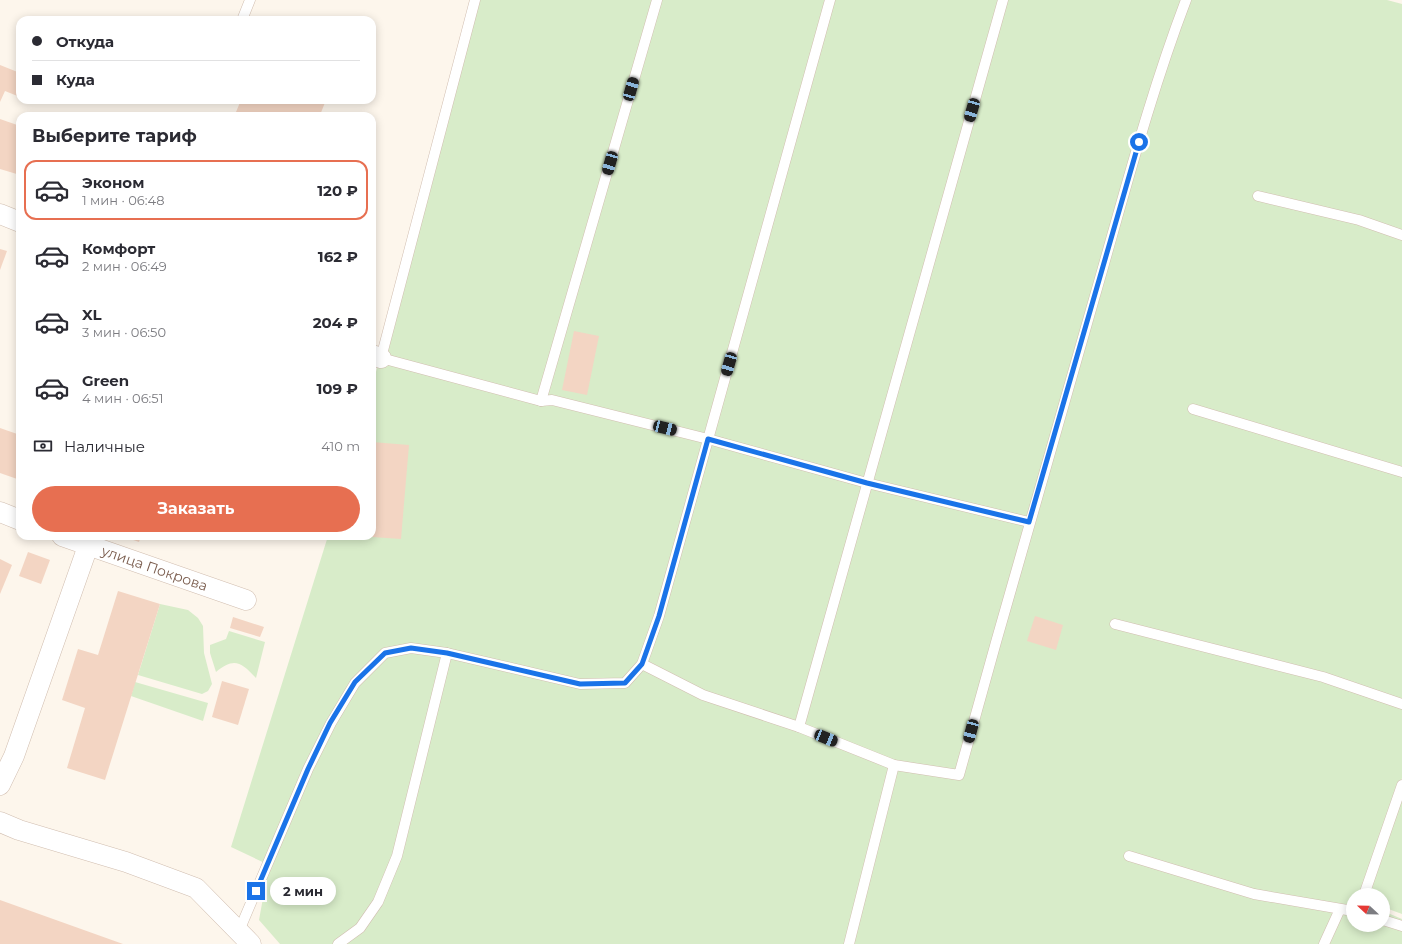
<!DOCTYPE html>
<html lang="ru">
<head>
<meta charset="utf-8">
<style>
  body { margin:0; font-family:Montserrat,sans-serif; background:#f2f2f3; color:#2b2b33; height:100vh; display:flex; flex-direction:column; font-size:15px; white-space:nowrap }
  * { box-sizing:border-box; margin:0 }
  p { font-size:13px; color:#7c7c81 }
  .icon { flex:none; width:22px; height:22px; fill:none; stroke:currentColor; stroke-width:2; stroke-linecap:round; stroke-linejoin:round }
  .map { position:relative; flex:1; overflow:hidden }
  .drawer { position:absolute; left:16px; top:112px; width:360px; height:428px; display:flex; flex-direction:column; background:#fff; border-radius:12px; box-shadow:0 2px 10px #0003 }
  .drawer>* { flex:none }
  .hud { position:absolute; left:16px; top:16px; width:360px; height:88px; border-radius:12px; box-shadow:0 2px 10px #0003; display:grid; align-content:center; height:88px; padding:0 16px; background:#fff }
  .needle { width:26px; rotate:292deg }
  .fabs { position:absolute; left:1346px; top:888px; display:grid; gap:8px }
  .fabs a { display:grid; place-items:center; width:44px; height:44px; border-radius:50%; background:#fff; box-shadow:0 2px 10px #0003; font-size:20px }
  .end { position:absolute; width:18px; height:18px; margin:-9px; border:5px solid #1a73e8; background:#fff; box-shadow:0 0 0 2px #fff }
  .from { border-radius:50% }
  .bubble { position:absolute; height:28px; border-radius:14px; background:#fff; box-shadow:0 2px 10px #0003; font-size:13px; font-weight:700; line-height:28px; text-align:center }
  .car { position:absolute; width:12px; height:24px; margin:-12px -6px; border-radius:5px; box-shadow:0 0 3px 1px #0007; background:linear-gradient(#222 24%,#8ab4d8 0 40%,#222 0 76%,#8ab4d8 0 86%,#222 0) }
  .hud b { display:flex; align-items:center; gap:14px; height:38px; font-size:15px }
  .hud b+b { border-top:1px solid #e1e1e2 }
  .hud i { width:10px; height:10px; background:#2b2b33 }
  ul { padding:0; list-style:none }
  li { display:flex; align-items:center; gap:12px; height:60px; margin:0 8px 6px; padding:0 8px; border:2px solid transparent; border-radius:12px }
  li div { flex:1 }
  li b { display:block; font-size:15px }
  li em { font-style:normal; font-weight:700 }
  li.active { border-color:#e76f51 }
  li>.icon { width:36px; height:36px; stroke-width:1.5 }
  h2 { padding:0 16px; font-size:18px; line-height:48px }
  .pay { display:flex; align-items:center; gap:10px; height:44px; padding:0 16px; font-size:15px }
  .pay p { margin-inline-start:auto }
  .action { display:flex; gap:8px; margin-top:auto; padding:8px 16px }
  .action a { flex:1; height:46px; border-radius:24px; background:#e76f51; color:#fff; font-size:16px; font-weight:700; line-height:46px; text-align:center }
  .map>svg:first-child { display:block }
  .green { fill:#d8ecc9 }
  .building { fill:#f3d5c3 }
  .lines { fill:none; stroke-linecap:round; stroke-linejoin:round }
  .service-casing { stroke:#d1beb0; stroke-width:11 }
  .minor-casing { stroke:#d1beb0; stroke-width:21 }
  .service { stroke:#fff; stroke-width:10 }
  .minor { stroke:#fff; stroke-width:20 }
  .route { stroke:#1a73e8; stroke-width:5 }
  .labels { text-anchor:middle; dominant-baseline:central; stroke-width:3.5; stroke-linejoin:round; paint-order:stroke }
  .street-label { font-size:14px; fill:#7a5c4d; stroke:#fffaf3 }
</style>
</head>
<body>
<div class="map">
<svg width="1402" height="944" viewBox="0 0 1402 944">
  <rect width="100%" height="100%" fill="#fdf6ec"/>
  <!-- green -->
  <g class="green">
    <path d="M475 0H1387L1402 4V778L1364 895H1353V925H1383V911L1402 919V944H280L259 920 269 865 231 847 328 536H372V387Z"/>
    <path d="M160 604 188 610 198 618 203 626 204 653 212 684 208 691 202 694 138 675Z"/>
    <path d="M229 631 265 642 256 678C241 662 234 657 216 672L210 653V645L226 639Z"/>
    <path d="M135 682 208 703 203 721 131 696Z"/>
    <path d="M1402 800V914L1383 907V895H1368Z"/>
  </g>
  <!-- building -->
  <g class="building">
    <path d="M0 65 20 73V97L5 91 0 102Z"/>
    <path d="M241 100H326L320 115 313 112 312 116H246L236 112Z"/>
    <path d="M0 119 20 126V175L0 169Z"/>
    <path d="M0 249 7 251 0 270Z"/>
    <path d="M574 331 599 336 587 395 562 390Z"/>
    <path d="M0 428 20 435V480L0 473Z"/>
    <path d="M372 442 409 445 401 539 372 537Z"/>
    <path d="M122 536H141L139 542Z"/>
    <path d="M28 552 50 560 41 584 19 576Z"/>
    <path d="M0 559 12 565 0 594Z"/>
    <path d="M118 591 160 604 105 780 67 768 85 708 62 700 78 649 98 655Z"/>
    <path d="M1035 616 1063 625 1056 650 1027 641Z"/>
    <path d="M233 617 264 627 260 637 230 628Z"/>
    <path d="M222 681 249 689 238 725 212 717Z"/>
    <path d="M0 900 123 944H0Z"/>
  </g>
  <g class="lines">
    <!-- service casing -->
    <g class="service-casing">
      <g id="service">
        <path d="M475 0 381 358 541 401 552 400 708 439 867 483 1029 522"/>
        <path d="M242 20 250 0"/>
        <path d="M1258 196 1359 220 1402 235"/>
        <path d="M541 401 657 0"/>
        <path d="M1193 409 1402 472"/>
        <path d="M1115 624 1323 677 1402 704"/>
        <path d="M642 664 703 695 799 727 894 765 959 775C1003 616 1048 457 1094 299 1123 199 1149 97 1186 0"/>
        <path d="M799 727 1003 0"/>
        <path d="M1129 856 1254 894 1353 911"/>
        <path d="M1364 895 1402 785"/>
        <path d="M1383 920 1402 926"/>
        <path d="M239 931 308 769 331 723 355 683 385 653 411 648 447 653 580 684 625 683 642 664 659 616 830 0"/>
        <path d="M338 944 360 928 378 902 397 856 447 653"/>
        <path d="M849 944 894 765"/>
        <path d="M1324 944 1340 909"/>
      </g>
    </g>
    <!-- minor casing -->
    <g class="minor-casing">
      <g id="minor">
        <path d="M0 214 20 222"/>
        <path d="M372 355 381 358"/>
        <path d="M0 512 20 520"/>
        <path id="s1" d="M62 536 246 600"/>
        <path d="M0 785 14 756 88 546"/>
        <path d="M0 822 19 830 126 862 196 888 251 944"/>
      </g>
    </g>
    <!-- service -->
    <use href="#service" class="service"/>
    <!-- minor -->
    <use href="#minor" class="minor"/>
  </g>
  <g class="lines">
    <!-- route -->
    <path class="route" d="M256 891 308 769 330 723 355 682 385 653 411 648 447 653 580 684 625 683 642 664 659 616 708 439 867 483 1029 522 1139 142"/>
  </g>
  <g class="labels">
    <!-- street labels -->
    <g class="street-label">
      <text stroke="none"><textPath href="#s1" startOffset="98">улица Покрова</textPath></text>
    </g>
  </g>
</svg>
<div class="fabs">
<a><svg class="needle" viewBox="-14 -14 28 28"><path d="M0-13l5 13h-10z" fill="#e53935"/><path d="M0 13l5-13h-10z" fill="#7c7c81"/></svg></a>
</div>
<i class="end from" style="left:1139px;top:142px"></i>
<i class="end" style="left:256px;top:891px"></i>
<div class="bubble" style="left:270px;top:877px;width:66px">2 мин</div>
<i class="car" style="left:631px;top:89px;rotate:16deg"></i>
<i class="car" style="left:972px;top:110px;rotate:196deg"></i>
<i class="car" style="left:610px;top:163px;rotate:196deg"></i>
<i class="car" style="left:729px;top:364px;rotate:196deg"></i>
<i class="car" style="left:665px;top:428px;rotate:104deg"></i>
<i class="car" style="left:971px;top:731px;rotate:195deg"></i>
<i class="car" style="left:826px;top:738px;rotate:112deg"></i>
<div class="hud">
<b><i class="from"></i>Откуда</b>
<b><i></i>Куда</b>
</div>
<section class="drawer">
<h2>Выберите тариф</h2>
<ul>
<li class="active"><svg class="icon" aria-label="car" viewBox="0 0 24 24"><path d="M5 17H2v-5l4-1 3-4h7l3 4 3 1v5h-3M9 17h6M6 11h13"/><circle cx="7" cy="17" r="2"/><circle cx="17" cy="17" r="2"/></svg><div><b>Эконом</b><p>1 мин · 06:48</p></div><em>120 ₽</em></li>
<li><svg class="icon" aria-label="car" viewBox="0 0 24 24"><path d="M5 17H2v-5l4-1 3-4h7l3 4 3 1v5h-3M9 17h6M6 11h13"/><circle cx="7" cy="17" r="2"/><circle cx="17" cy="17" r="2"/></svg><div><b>Комфорт</b><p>2 мин · 06:49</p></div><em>162 ₽</em></li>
<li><svg class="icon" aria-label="car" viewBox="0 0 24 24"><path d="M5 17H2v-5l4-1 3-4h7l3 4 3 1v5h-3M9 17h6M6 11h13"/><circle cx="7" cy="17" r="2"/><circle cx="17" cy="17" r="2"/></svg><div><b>XL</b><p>3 мин · 06:50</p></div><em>204 ₽</em></li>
<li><svg class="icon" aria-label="car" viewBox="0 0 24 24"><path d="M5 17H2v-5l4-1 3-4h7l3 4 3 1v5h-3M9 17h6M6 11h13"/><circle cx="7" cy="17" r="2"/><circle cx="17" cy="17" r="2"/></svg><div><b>Green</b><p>4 мин · 06:51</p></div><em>109 ₽</em></li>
</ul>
<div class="pay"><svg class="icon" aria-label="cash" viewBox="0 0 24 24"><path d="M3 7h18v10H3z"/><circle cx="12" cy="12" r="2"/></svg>Наличные<p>410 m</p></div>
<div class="action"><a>Заказать</a></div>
</section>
</div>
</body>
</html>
